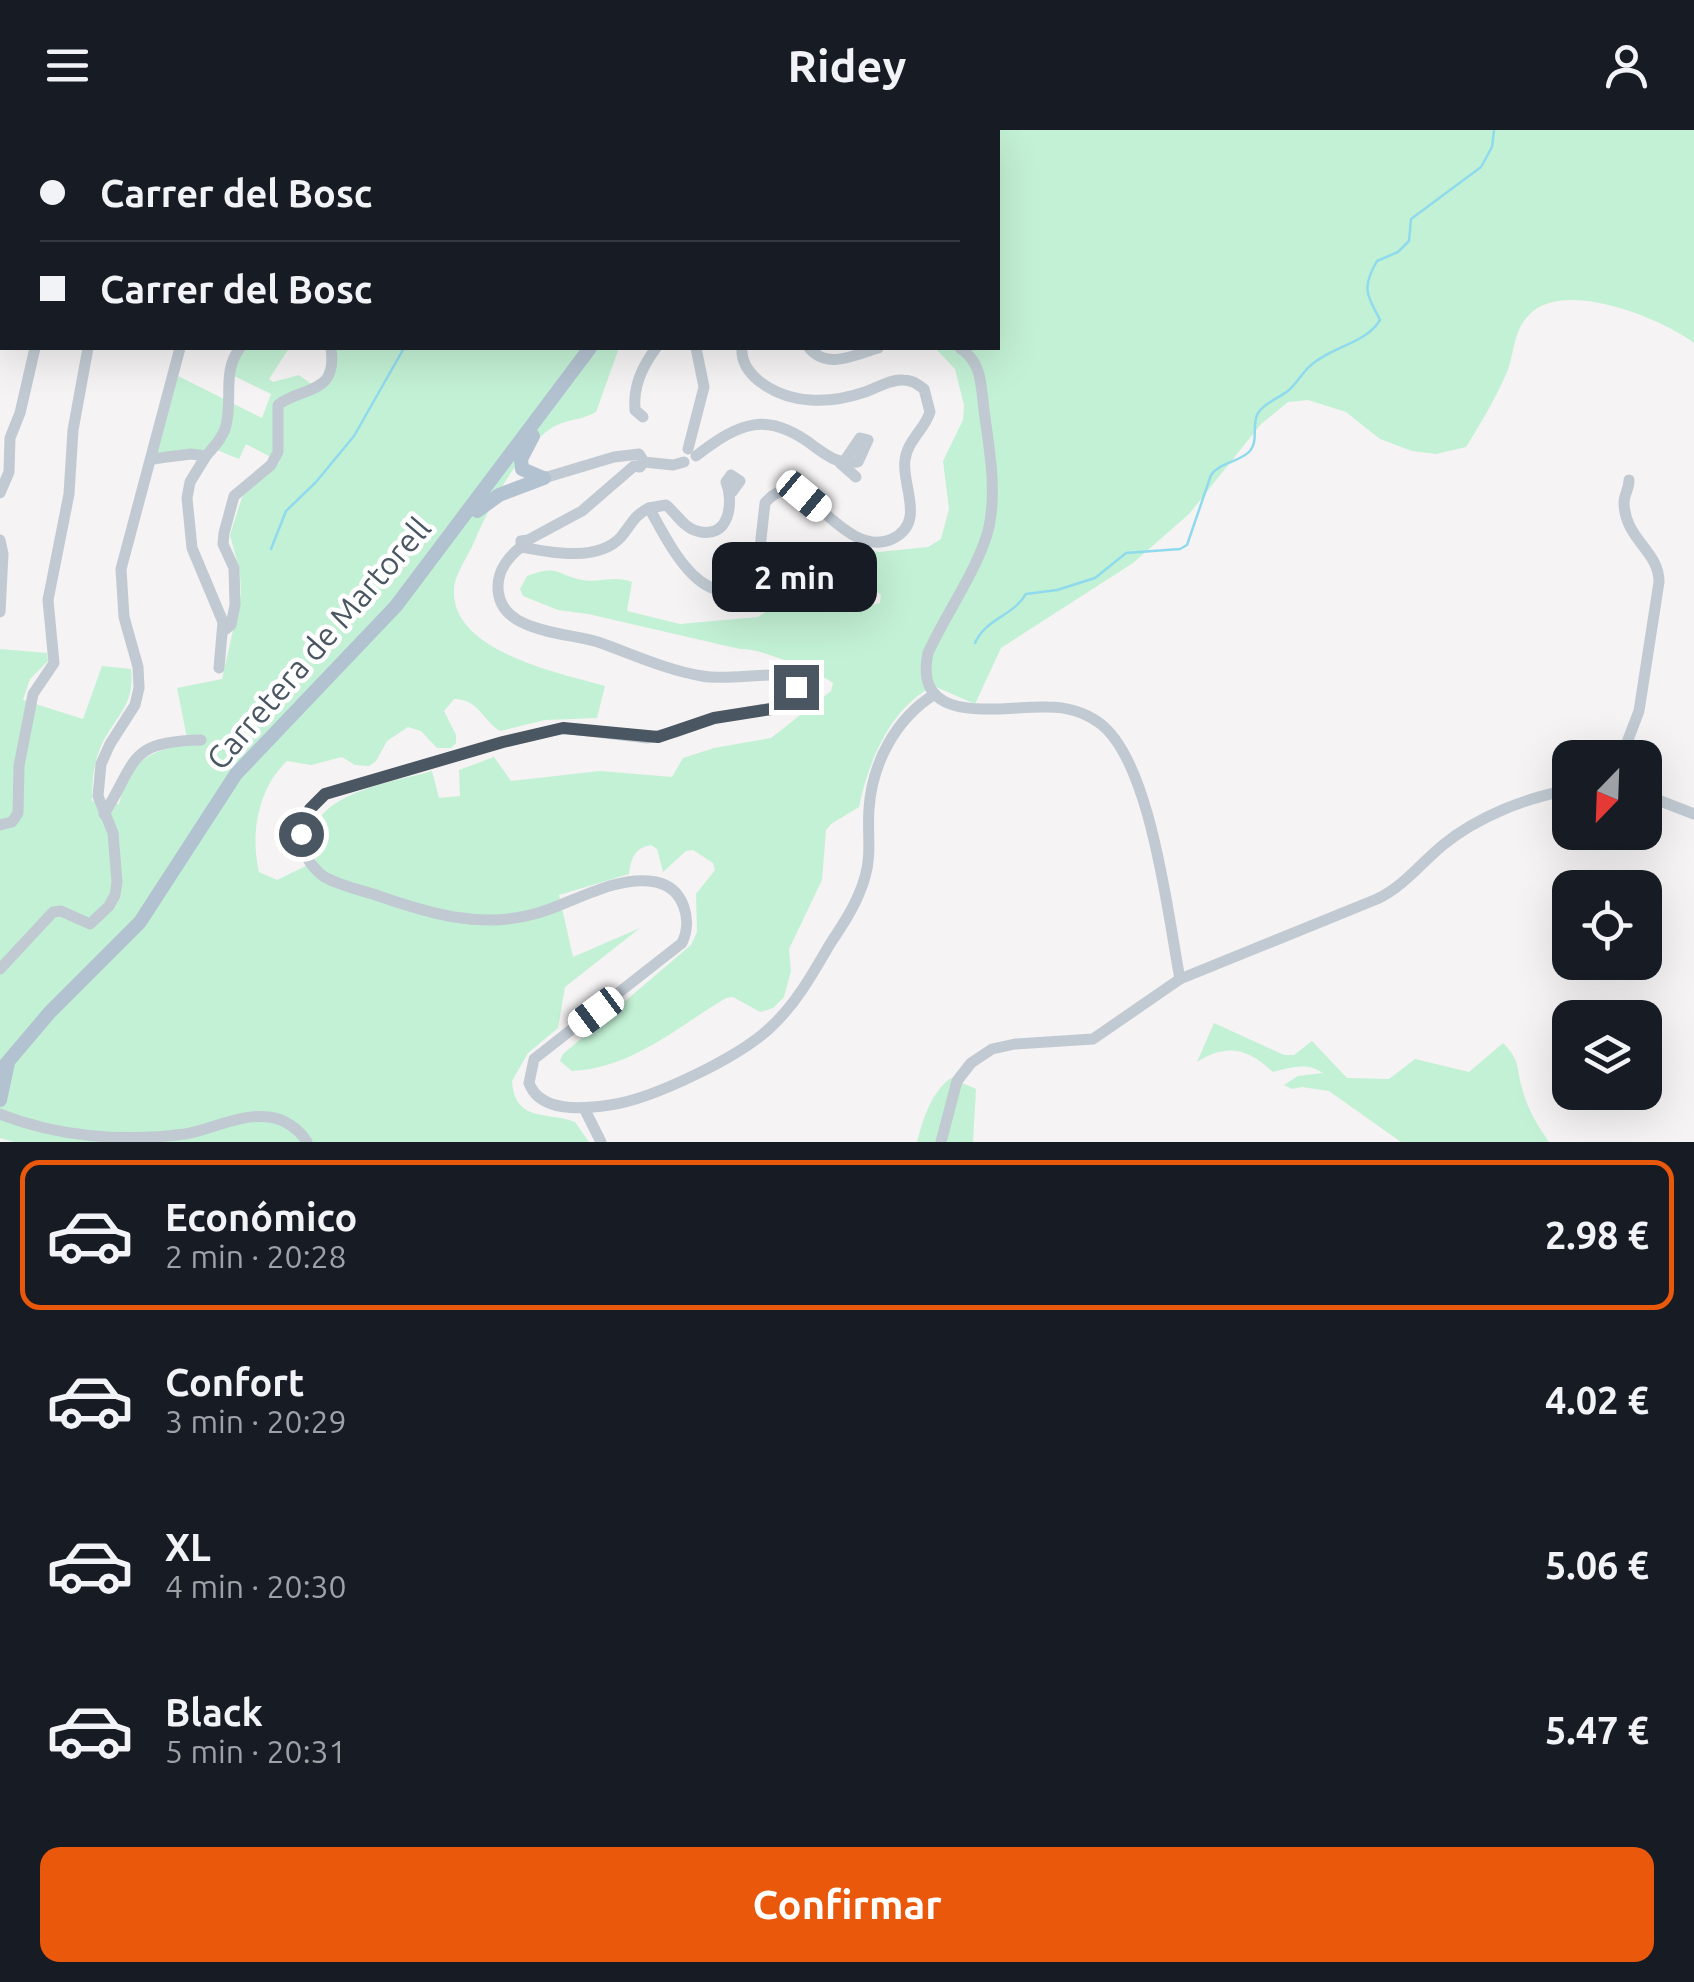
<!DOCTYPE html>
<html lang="es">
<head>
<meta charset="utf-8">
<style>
  body { margin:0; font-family:Ubuntu,sans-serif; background:#242831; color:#f1f3f6; height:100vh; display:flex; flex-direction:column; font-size:38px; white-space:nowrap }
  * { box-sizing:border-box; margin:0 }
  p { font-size:32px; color:#9ea1a6 }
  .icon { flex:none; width:55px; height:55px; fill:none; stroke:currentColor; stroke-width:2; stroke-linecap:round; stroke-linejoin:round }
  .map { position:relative; height:1012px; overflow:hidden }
  .details { display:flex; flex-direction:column; background:#171b24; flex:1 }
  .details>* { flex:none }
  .guide { position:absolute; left:0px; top:0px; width:1000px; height:220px; box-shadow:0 10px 40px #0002; display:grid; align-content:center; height:220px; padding:0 40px; background:#171b24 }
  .needle { width:65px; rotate:203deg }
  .controls { position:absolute; left:1552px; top:610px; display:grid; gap:20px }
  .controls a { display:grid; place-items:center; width:110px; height:110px; border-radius:20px; background:#171b24; box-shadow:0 10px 40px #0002; font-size:50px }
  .end { position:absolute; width:45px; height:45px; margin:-22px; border:12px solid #4a5661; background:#fff; box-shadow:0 0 0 5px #fff }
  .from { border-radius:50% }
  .bubble { position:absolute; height:70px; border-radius:20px; background:#171b24; box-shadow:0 10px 40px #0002; font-size:32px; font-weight:700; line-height:70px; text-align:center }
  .car { position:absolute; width:30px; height:60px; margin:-30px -15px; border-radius:12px; box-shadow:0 0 8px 2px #0007; background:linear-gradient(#fff 24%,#345 0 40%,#fff 0 76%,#345 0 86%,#fff 0) }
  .guide b { display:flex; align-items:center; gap:35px; height:95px; font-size:38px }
  .guide b+b { border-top:2px solid #363941 }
  .guide i { width:25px; height:25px; background:#f1f3f6 }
  ul { padding:18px 0 0; list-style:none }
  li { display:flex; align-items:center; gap:30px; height:150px; margin:0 20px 15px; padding:0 20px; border:5px solid transparent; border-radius:20px }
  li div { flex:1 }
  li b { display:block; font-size:38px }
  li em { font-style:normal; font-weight:700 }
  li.on { border-color:#ea580c }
  li>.icon { width:90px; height:90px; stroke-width:1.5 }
  .primary-button { display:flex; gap:20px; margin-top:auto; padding:20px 40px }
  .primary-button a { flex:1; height:115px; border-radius:20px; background:#ea580c; color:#fff; font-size:40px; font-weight:700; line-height:115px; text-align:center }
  header { display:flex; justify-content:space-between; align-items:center; height:130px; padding:0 40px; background:#171b24; font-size:45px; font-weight:700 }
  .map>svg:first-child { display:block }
  .green { fill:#c3f1d5 }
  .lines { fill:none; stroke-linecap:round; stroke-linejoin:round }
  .stream { stroke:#90daee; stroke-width:2.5 }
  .minor { stroke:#c1cad2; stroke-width:11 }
  .major { stroke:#b3c2d1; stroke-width:14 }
  .route { stroke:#4a5661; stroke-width:12 }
  .labels { text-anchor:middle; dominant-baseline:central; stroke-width:9; stroke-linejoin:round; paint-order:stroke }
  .street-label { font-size:32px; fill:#4a5661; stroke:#fff }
</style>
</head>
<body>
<header><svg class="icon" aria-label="menu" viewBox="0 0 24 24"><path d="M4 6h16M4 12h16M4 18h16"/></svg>Ridey<svg class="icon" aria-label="person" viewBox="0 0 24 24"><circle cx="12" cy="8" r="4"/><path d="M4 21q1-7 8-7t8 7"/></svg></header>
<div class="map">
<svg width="1694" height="1012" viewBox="0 0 1694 1012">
  <rect width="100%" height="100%" fill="#f5f3f3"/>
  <!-- green -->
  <g class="green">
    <path d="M826 0H1694V213C1661 188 1563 148 1529 185 1513 201 1515 222 1507 242 1496 268 1481 293 1466 317L1436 324 1412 321 1380 309 1346 282 1308 270 1288 272 1261 294 1189 384 1133 433 1001 518 975 574 934 556C890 577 868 633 859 677L831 694 826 700 822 750 789 819 791 841 784 867 773 878 760 882 733 867 726 868C676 898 632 938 572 941L560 931 563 924 691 815 697 802 696 764 715 740 713 733 693 720 686 721 663 742 657 719 651 715C635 718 631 728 629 744L559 765 573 827 640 798 565 857 558 898 528 923 512 951C515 994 549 981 575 992L589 1012H14L0 1008V519L47 523 48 531 30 549 23 570 83 589 102 536 131 539C136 578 111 589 99 621 93 638 92 653 92 671L119 674C129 631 148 622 188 613L177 558 222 549 241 465 240 442 230 405 243 364 280 332 246 314 239 329 217 320 154 335 178 246 262 288 271 264 232 245 239 225 248 218H289L269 249 273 252 299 245 321 261 337 232V218H619L596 282C583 290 567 289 553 297 522 316 489 376 475 410 469 425 455 443 454 459 450 522 561 543 605 556L597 588 545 590 500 601C482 590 479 569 454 569L444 581 456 605V613L451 618H437L421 601 408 597 387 611 376 631 369 636 355 635 342 627 311 635 287 631C258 658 250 704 259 742L277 750 316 731C292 665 388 654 432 641L439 668 460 666 459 640 494 627 511 651 600 641 672 647 683 628 714 618 771 608 831 561 833 553 827 549C806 539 762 518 740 519L588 484 558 480 523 466 520 459 527 446C559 434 556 445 582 450 600 453 615 445 632 452L627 481 680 494 758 487 778 473 794 447C826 448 834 487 880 473L881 465 834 426 831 412 879 422 928 417 941 409 949 379 943 331 963 290 964 275 955 239 935 218H998V2H822Z"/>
    <path d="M1214 893 1284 925H1294L1312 911 1347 948 1389 949 1415 929 1469 942 1503 913C1520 930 1516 936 1522 958 1527 978 1537 995 1549 1012H1401L1329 961 1302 957 1292 959 1284 955 1298 946 1323 943C1308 932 1291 937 1273 942 1248 918 1226 913 1197 932Z"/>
    <path d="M951 948 976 959 973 1012H917C923 989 931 962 951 948Z"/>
  </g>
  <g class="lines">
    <!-- stream -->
    <g class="stream">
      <path d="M441 2V0"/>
      <path d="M271 419 286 381 316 352 354 306 404 218"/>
      <path d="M975 513C986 488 1012 487 1026 464L1057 460 1095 448 1126 423 1180 419 1187 415 1211 345C1220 332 1240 332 1250 321 1259 310 1251 295 1258 283 1265 272 1280 268 1289 260 1297 253 1302 243 1310 236 1331 216 1366 214 1380 190 1367 164 1361 159 1377 131L1398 122 1409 111 1411 89 1481 37 1492 17 1494 0"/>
    </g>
    <!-- minor -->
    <g class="minor">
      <path d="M35 0 36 2"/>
      <path d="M93 2V0"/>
      <path d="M127 2 128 0"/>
      <path d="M208 2 209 0"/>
      <path d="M0 103 2 97"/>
      <path d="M0 154 2 168"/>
      <path d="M0 184 2 172"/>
      <path d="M809 218C828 240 854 225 878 218"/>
      <path d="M960 218C982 232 981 255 984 280 989 318 997 358 989 397 980 436 945 485 928 523 912 599 1005 575 1048 577 1065 577 1084 582 1098 592 1151 628 1168 787 1180 849"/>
      <path d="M643 287 635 280C633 256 642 237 656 218"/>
      <path d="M688 319 704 257 696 218"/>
      <path d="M206 326 190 352 187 368 192 418 223 492 219 538"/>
      <path d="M696 326C740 292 767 280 815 317 830 328 839 334 858 332L868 310 860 308 843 333"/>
      <path d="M151 329 191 324 206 326C213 318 221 310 225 299 234 271 221 242 240 218"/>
      <path d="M644 332 640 337 634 336 582 381 528 410 521 411V417C509 426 498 440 498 456 497 503 566 502 598 512 632 524 666 540 702 546 730 551 759 542 787 546L796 557 788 575 714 588 676 602 647 608 563 598 503 612 325 664C297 687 293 722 323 746 338 755 356 759 373 764 427 783 480 800 538 783 573 773 617 744 656 752 684 758 693 790 682 813L534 929 529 953C540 983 583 979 610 975 653 969 742 926 773 895 797 872 813 843 830 814 844 793 858 772 865 747 872 724 867 702 869 679 872 633 896 588 935 564"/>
      <path d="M840 333 856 347"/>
      <path d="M544 348 614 327 639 324 644 332 673 335 684 332"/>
      <path d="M0 363 9 342 10 308 20 283 35 218"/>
      <path d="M649 378 666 375C676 383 684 398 697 401 730 411 734 371 726 352L731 345 740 351 732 362"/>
      <path d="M0 410 3 424 0 482"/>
      <path d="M521 417C548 422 597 433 621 407 631 395 634 385 649 378 667 409 700 483 746 454L760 418 765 373C803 326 840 432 892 409 927 393 901 355 905 330 907 311 925 299 930 282L924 259C917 254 912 250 903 250 890 249 877 258 865 262 830 274 790 275 759 251 748 242 741 232 742 218"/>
      <path d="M743 457 753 462 773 454 790 433 799 429 831 458 863 472 867 465 859 459"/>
      <path d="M223 501 231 495 235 475 234 438 223 414 224 403 234 366 271 335 278 322V275C302 256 338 266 331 218"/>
      <path d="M1621 628 1639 581 1659 452C1659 420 1625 410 1624 373 1624 364 1629 360 1629 350"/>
      <path d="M1645 665 1694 684"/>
      <path d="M104 684C137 632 127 611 201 610"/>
      <path d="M0 695 12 692 18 683 19 636 33 564 54 533 48 470 69 364 73 300 88 218"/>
      <path d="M0 839 53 782 61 781 90 794 109 776 115 765 117 752 113 703 98 666 101 634 110 614 135 575 139 558 138 537 124 487 121 439 180 218"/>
      <path d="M584 978 601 1012"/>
      <path d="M0 984C58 1007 124 1012 185 1004 213 999 241 983 269 987 285 989 299 999 307 1012"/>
      <path d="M941 1012 957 951 971 933 992 919 1015 914 1093 909 1180 849 1377 769C1404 756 1420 734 1443 715 1477 687 1527 667 1570 660"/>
    </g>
    <!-- major -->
    <g class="major">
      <path d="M798 2 803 0"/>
      <path d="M533 306 521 329 522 339 543 348"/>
      <path d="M477 381 499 365 544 348"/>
      <path d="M0 941 50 882 140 792 236 644 396 476 590 218"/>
      <path d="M0 970 8 933"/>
    </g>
  </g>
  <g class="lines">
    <!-- route -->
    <path class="route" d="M301 704 310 679 325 664 503 612 563 598 658 607 714 588 784 577 791 571 796 557"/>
  </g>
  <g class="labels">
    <!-- street labels -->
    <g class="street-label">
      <text transform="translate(318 513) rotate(-49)">Carretera de Martorell</text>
    </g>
  </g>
</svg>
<div class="controls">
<a><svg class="needle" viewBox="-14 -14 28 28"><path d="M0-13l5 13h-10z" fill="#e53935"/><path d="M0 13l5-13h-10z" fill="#9ea1a6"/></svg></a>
<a><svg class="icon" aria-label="locate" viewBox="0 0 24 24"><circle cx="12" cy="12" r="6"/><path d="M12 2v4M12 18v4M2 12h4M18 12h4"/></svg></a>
<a><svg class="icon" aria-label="layers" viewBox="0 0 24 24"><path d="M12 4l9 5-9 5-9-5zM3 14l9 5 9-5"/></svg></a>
</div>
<i class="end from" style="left:301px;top:704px"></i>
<i class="end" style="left:796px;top:557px"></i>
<div class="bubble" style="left:712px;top:412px;width:165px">2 min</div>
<i class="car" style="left:804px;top:366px;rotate:130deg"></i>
<i class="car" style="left:596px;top:882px;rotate:233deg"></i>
<div class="guide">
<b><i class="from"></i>Carrer del Bosc</b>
<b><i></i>Carrer del Bosc</b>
</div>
</div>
<section class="details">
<ul>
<li class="on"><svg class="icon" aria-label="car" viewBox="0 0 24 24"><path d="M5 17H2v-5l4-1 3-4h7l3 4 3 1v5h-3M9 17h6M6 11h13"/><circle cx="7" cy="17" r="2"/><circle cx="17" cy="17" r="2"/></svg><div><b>Económico</b><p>2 min · 20:28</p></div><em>2.98 €</em></li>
<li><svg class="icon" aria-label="car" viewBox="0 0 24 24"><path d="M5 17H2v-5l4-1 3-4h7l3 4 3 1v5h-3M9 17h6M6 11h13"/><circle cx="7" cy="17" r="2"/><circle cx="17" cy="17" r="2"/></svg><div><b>Confort</b><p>3 min · 20:29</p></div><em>4.02 €</em></li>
<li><svg class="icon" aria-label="car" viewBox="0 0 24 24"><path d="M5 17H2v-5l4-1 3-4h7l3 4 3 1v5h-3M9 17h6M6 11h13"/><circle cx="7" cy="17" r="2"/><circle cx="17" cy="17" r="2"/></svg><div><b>XL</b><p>4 min · 20:30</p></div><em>5.06 €</em></li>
<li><svg class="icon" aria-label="car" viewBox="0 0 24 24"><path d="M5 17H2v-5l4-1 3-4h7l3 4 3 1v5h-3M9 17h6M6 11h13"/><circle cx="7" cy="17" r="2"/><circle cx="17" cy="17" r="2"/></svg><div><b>Black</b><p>5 min · 20:31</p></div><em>5.47 €</em></li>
</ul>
<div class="primary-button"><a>Confirmar</a></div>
</section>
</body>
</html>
